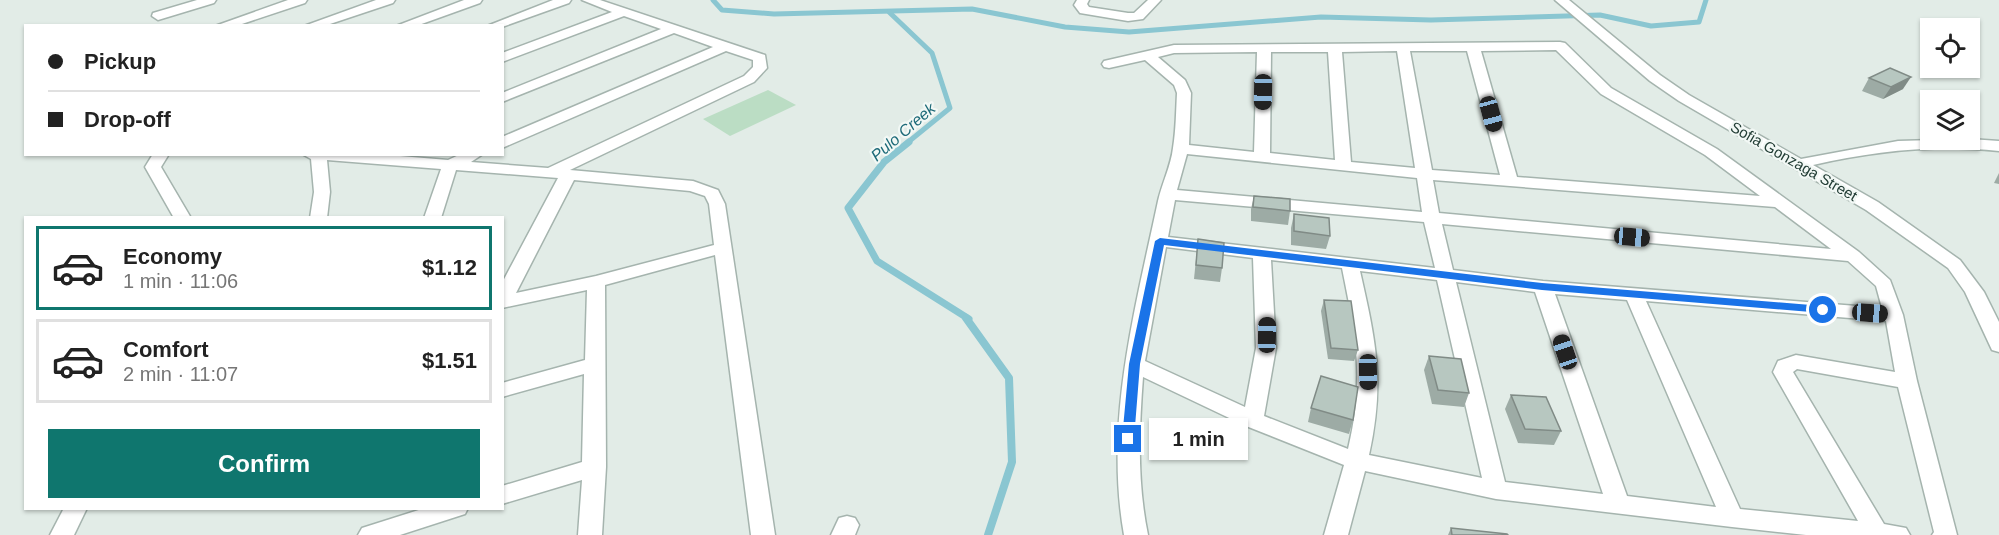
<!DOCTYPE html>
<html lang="en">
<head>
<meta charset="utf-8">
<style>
  body { margin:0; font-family:Helvetica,sans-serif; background:#f6f6f6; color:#222; height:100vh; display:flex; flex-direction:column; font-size:22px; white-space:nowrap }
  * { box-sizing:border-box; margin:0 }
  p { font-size:20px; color:#767676 }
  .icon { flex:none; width:33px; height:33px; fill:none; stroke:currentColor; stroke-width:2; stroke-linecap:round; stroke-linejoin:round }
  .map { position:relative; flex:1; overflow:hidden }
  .drawer { position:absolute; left:24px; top:216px; width:480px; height:294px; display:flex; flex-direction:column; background:#fff; border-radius:0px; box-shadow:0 2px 4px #0004 }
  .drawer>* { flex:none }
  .hud { position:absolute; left:24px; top:24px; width:480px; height:132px; border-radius:0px; box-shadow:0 2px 4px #0004; display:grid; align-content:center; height:132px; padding:0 24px; background:#fff }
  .fabs { position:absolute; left:1920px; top:18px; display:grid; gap:12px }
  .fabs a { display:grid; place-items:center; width:60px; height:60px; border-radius:0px; background:#fff; box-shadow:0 2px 4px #0004; font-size:30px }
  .end { position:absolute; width:27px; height:27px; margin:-14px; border:8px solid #1a73e8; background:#fff; box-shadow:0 0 0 3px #fff }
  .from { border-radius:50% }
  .bubble { position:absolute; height:42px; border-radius:0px; background:#fff; box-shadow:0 2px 4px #0004; font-size:20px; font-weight:600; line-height:42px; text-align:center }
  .car { position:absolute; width:18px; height:36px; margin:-18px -9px; border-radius:8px; box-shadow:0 0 4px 2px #0007; background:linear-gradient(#222 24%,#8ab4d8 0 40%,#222 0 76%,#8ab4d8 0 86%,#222 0) }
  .hud b { display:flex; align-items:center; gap:21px; height:57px; font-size:22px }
  .hud b+b { border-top:2px solid #e0e0e0 }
  .hud i { width:15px; height:15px; background:#222 }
  ul { padding:10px 0 0; list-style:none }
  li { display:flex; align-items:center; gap:18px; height:84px; margin:0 12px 9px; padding:0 12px; border:3px solid #e0e0e0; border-radius:0px }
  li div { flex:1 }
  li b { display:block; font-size:22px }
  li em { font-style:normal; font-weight:600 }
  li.current { border-color:#0f766e }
  li>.icon { width:54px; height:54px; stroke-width:1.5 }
  .cta { display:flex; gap:12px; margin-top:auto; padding:12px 24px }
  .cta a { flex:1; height:69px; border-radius:0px; background:#0f766e; color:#fff; font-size:24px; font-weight:600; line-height:69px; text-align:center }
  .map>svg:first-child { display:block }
  .green { fill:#bbddc4 }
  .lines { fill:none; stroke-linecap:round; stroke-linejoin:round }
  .stream-far2 { stroke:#8ac6d1; stroke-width:5 }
  .stream-far1 { stroke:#8ac6d1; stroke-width:7 }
  .stream { stroke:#8ac6d1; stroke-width:8 }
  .minor-casing { stroke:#a5b4ae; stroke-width:3 }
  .minor { fill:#fff; fill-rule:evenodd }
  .wall { fill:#9daba5 }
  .shaded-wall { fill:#808b86 }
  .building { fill:#b7c7c0; stroke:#808b86; stroke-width:1.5 }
  .route { fill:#1a73e8 }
  .labels { text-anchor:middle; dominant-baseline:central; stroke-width:4.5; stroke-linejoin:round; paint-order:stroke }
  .street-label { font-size:15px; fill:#223d35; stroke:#f2f8f5 }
  .water-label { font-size:16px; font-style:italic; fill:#1d6a78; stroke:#f2f8f5 }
</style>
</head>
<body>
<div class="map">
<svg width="1999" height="535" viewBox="0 0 1999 535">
  <rect width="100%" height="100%" fill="#e2ece7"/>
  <!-- green -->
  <path class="green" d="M768 90 796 105 730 136 703 119Z"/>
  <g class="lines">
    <!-- stream-far2 -->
    <g class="stream-far2">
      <path d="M713 0 722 10 774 14 972 9 1065 27 1129 32 1321 17 1431 20 1600 15 1651 26 1699 22 1706 0"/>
      <path d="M889 12 932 53 950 108 907 143"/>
    </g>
    <!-- stream-far1 -->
    <path class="stream-far1" d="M909 142 884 162 848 208 877 261 969 319"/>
    <!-- stream -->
    <path class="stream" d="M966 318 1009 378 1012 462 988 535"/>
    <!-- minor casing -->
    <g class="minor-casing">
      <g id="minor">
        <path d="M197 0H216L214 3 158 20 152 16 153 13Z"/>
        <path d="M288 0H307L305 3 236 26H215Z"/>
        <path d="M376 0H395L393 3 324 26H304Z"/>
        <path d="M464 0H482L480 3 416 26H396Z"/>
        <path d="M553 0H571L569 3 502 27 487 26Z"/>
        <path d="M582 0H600L765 55 767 68 754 82 570 170 693 181 718 190 725 204 775 535H751L715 255 605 285 606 467 602 535H578L582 480 502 504V486L582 462 584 374 502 397V383L585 360 587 290 502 308V283L558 178 456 170 441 218H424L441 169 327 160 330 192 327 218H310L314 192 311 159 302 154H376L448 160 461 154H483L471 162 548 168 744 76 753 67V60L726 51 502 148V137L713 47 674 33 502 102V93L661 29 624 16 502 62V53L612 12ZM574 180 690 191 705 196 709 204 714 245 596 276 516 293Z"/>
        <path d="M1077 0H1089L1087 4 1089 7 1128 13H1134L1148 0H1161L1143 19 1128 21 1080 13 1074 5Z"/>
        <path d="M1555 0H1569L1660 75 1689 95 1801 159 1898 141 1970 139 1999 141V151C1936 144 1875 151 1813 165L1878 202 1960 260 1984 292 1999 322V352L1992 350 1965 292 1948 268 1866 210 1679 101 1650 81Z"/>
        <path d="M1560 42 1565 43 1611 88 1717 149 1859 252 1890 280 1903 315 1917 381 1957 535H1932L1934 532 1931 520 1898 387 1797 369 1793 372 1884 524 1906 528 1910 535H1806L1732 527 1496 499 1365 471 1348 535H1324L1344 465 1246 426 1143 377C1139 430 1137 482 1148 535H1124C1104 422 1135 310 1158 201 1162 183 1171 166 1173 148 1176 130 1176 111 1177 93L1174 85 1145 60 1109 68 1104 67 1102 64 1104 61 1174 45ZM1556 50 1601 94 1705 155 1760 196 1517 177 1481 51ZM1397 51 1415 168 1351 162 1342 52ZM1410 51H1467L1500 175 1432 170ZM1257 52 1254 152 1189 145 1191 93 1185 80 1158 57 1174 53ZM1271 52H1328L1335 160 1270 153ZM1187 154 1417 178 1422 212 1177 190ZM1433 180 1775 207 1831 249 1439 213ZM1175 200 1424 222 1435 268 1168 237ZM1442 224 1848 261 1876 286 1882 308 1543 281 1453 270ZM1166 247 1253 258 1256 348 1245 407 1145 361ZM1271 260 1342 268C1356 338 1365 378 1348 449L1264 416 1276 348ZM1360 271 1437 280 1482 478 1369 455C1385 382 1376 342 1360 271ZM1456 282 1535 292 1603 494 1505 482ZM1555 294 1627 300 1716 507 1627 496ZM1646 301 1886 321 1895 372 1796 355 1778 361 1773 372 1858 521 1740 509Z"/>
        <path d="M153 154H169L161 167 191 218H174L145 167Z"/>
        <path d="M64 508H87L74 535H50Z"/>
        <path d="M425 508H468L465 514 400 535H358L362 528Z"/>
        <path d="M847 516 855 518 859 525 855 535H831L839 518Z"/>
      </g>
    </g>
    <!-- minor -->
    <use href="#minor" class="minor"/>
  </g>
  <!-- wall -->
  <g class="wall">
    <path d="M1869 78 1903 89 1883 99 1862 91Z"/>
    <path d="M1999 173V184L1994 183Z"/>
    <path d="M1254 196 1290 211 1288 225 1251 221V209Z"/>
    <path d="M1294 214 1330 236 1326 249 1291 245V228Z"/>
    <path d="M1198 239 1222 268 1220 282 1194 279Z"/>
    <path d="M1324 300 1358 350 1354 361 1328 359 1321 311Z"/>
    <path d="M1429 356 1469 393 1464 407 1432 404 1424 370Z"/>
    <path d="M1511 395 1561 431 1554 445 1518 443 1505 409Z"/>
    <path d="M1311 408 1353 420 1349 434 1308 422Z"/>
    <path d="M1451 528 1508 535H1448Z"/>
  </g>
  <!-- shaded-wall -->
  <path class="shaded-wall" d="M1911 77 1903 89 1883 99 1891 87Z"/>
  <!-- building -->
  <g class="building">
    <path d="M1890 68 1911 77 1891 87 1869 78Z"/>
    <path d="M1254 196 1290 199V211L1253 207Z"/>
    <path d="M1294 214 1329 218 1330 236 1294 231Z"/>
    <path d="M1198 239 1224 243 1222 268 1196 265Z"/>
    <path d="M1324 300 1351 301 1358 350 1331 348Z"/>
    <path d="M1429 356 1461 359 1469 393 1438 390Z"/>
    <path d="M1321 376 1358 387 1353 420 1311 408Z"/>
    <path d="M1511 395 1546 397 1561 431 1525 429Z"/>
    <path d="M1451 528 1507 534 1508 535H1452Z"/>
  </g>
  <!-- route -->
  <path class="route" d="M1160 238 1542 283 1823 306 1828 310 1823 313 1542 290 1164 245 1140 364 1134 439 1128 443 1122 439 1129 364 1155 241Z"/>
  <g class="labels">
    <!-- street labels -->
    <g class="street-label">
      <text transform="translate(1794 161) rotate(30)">Sofia Gonzaga Street</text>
    </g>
    <!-- water labels -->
    <g class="water-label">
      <text transform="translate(903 132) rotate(-41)">Pulo Creek</text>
    </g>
  </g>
</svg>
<div class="fabs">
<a><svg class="icon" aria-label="locate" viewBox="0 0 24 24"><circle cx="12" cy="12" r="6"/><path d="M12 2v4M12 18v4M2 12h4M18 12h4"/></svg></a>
<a><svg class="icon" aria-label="layers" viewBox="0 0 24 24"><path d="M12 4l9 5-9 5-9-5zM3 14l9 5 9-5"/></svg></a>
</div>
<i class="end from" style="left:1823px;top:310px"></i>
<i class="end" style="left:1128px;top:439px"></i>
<div class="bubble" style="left:1149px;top:418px;width:99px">1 min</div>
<i class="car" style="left:1263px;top:92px;rotate:181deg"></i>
<i class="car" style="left:1491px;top:114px;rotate:165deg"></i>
<i class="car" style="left:1632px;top:237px;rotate:95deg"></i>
<i class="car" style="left:1870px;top:313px;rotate:94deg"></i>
<i class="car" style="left:1267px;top:335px;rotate:1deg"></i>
<i class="car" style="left:1565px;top:352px;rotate:341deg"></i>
<i class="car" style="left:1368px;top:372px;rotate:179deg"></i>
<div class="hud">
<b><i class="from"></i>Pickup</b>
<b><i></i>Drop-off</b>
</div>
<section class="drawer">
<ul>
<li class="current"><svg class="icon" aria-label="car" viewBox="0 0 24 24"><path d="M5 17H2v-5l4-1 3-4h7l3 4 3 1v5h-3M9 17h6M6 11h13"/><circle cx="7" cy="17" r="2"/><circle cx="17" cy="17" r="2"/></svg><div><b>Economy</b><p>1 min · 11:06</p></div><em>$1.12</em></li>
<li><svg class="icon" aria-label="car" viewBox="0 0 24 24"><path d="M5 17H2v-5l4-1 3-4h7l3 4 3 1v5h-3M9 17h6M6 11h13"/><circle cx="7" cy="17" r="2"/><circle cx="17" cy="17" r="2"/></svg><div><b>Comfort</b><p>2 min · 11:07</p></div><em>$1.51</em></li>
</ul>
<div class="cta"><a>Confirm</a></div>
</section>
</div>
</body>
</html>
